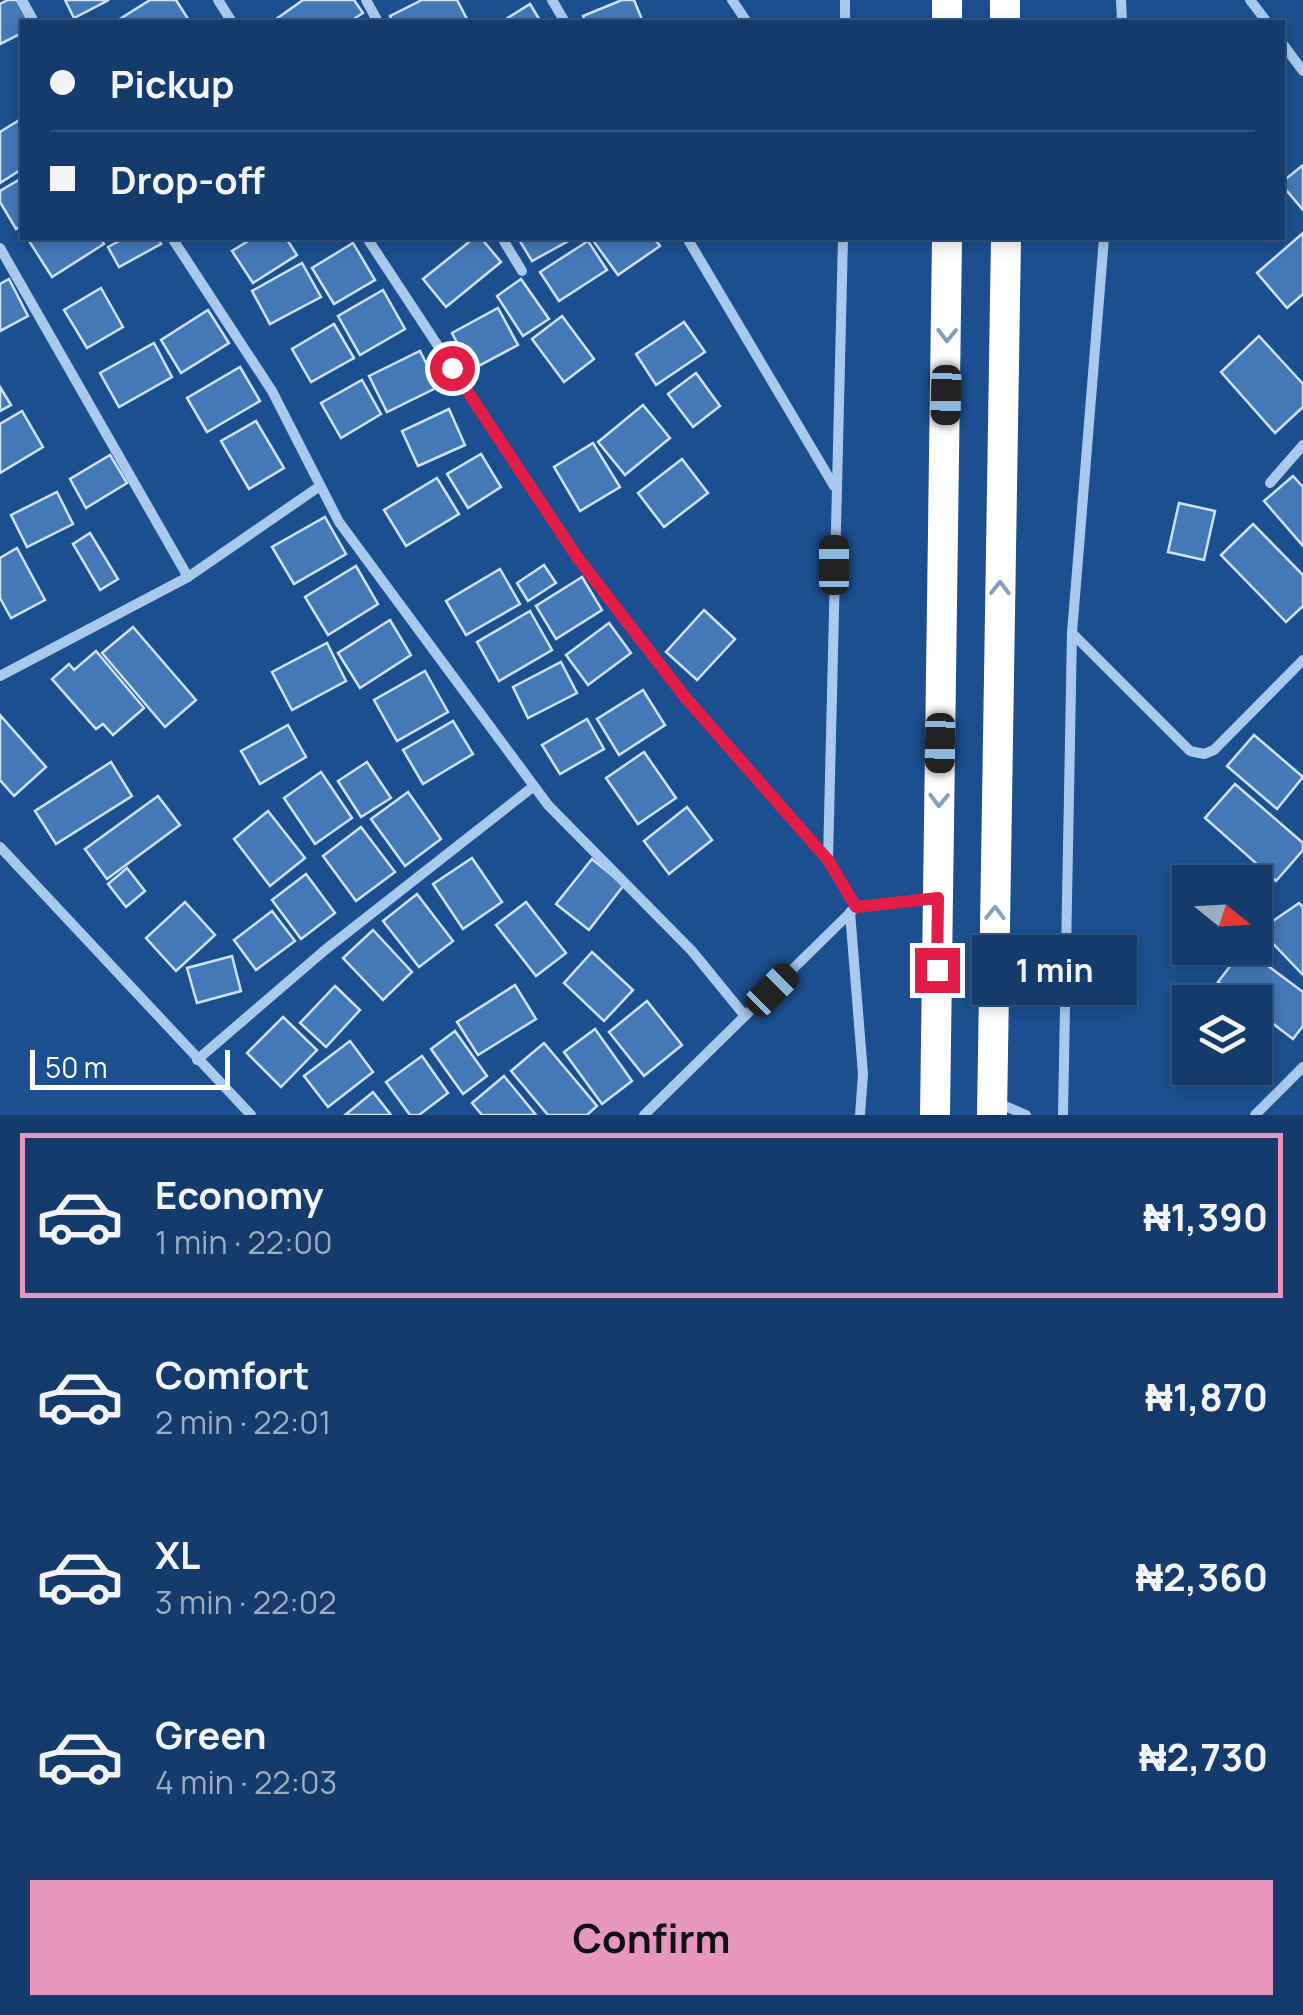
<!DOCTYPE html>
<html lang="en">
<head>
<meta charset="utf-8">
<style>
  body { margin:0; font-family:Manrope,sans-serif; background:#214673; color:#f1f3f6; height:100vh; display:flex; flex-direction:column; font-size:38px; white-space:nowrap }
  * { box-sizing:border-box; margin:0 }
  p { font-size:32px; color:#9dadc1 }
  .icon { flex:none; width:55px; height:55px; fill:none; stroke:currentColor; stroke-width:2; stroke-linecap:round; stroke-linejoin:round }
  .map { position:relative; height:1115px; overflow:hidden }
  .side { display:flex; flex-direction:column; background:#143b6b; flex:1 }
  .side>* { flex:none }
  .banner { position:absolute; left:20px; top:20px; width:1265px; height:220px; border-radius:0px; box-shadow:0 5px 15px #0003,0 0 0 2px #33557e; display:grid; align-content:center; height:220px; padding:0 30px; background:#143b6b }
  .needle { width:65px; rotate:108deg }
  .tools { position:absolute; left:1172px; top:865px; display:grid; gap:20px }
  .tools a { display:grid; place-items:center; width:100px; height:100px; border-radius:0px; background:#143b6b; box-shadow:0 5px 15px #0003,0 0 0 2px #33557e; font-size:50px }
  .scale { position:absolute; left:30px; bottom:25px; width:200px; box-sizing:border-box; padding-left:10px; border:5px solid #fff; border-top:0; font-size:28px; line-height:35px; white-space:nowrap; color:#fff; -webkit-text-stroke:8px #1b4f8f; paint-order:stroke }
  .end { position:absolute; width:45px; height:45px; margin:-22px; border:12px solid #e11d48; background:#fff; box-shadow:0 0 0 5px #fff }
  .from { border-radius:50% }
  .bubble { position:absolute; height:70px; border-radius:0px; background:#143b6b; box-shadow:0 5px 15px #0003,0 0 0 2px #33557e; font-size:32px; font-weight:700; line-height:70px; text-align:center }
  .car { position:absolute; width:30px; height:60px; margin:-30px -15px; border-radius:12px; box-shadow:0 0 8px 2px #0007; background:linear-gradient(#222 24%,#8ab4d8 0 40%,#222 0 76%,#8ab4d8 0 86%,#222 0) }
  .banner b { display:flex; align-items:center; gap:35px; height:95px; font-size:38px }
  .banner b+b { border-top:2px solid #33557e }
  .banner i { width:25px; height:25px; background:#f1f3f6 }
  ul { padding:18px 0 0; list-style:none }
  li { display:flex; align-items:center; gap:30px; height:165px; margin:0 20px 15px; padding:0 10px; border:5px solid transparent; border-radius:0px }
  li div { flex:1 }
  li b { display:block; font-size:38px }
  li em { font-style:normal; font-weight:700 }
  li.on { border-color:#e797bd }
  li>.icon { width:90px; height:90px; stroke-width:1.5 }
  .button { display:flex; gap:20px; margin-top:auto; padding:20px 30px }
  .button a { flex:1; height:115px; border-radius:0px; background:#e797bd; color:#111; font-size:40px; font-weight:700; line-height:115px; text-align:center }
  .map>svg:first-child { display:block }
  .building { fill:#4478b7; stroke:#cfe3fa; stroke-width:2.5 }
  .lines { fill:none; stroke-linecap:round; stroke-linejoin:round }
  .minor { stroke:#a9c9ee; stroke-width:10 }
  .motorway { stroke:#fff; stroke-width:30 }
  .oneway { stroke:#829ec1 }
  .route { stroke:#e11d48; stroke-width:12 }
</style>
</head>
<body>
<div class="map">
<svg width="1303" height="1115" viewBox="0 0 1303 1115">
  <rect width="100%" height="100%" fill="#1b4f8f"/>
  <!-- building -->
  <g class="building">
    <path d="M8 0H17L29 22H22V33L0 44V4Z"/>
    <path d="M65 0H109L74 18Z"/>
    <path d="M150 0H176L190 22H115Z"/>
    <path d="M303 0H354L363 13 349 22H272Z"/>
    <path d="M422 0H457L467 19 460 22H393L390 16Z"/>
    <path d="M622 0H634L643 22H585L583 16Z"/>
    <path d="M530 4 541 22H501Z"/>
    <path d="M21 119 22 169 0 183V132Z"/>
    <path d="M1303 165V210L1282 185V182Z"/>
    <path d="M22 178V225L16 229 0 202V191Z"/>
    <path d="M1303 233V294L1287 308 1257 273Z"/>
    <path d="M34 238H100L104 244 52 277 29 241Z"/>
    <path d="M125 238H158L161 244 119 267 108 247Z"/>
    <path d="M253 238H286L297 255 253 283 232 251Z"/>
    <path d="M474 238H481L501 262 446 307 423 279Z"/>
    <path d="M518 238H574L532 261Z"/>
    <path d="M654 238 660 246 618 275 592 239Z"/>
    <path d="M588 241 607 270 559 301 540 272Z"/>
    <path d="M353 243 375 280 334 304 312 268Z"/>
    <path d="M302 263 321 297 270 324 252 291Z"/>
    <path d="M9 279 28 316 0 331V284Z"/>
    <path d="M521 279 549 319 523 336 497 296Z"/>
    <path d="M101 288 123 327 87 348 64 310Z"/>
    <path d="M383 290 405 329 360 355 338 316Z"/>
    <path d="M498 308 518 345 471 370 452 333Z"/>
    <path d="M208 310 229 343 181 373 161 340Z"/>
    <path d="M562 316 594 359 564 382 532 339Z"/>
    <path d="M684 322 705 352 656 385 636 354Z"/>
    <path d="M334 324 354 358 311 382 292 349Z"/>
    <path d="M1259 336 1303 384V407L1275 433 1221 372Z"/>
    <path d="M154 343 172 377 119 407 100 373Z"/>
    <path d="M420 351 438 387 387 412 369 376Z"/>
    <path d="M240 367 260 401 207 432 187 398Z"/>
    <path d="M696 373 720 406 693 427 668 394Z"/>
    <path d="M362 380 381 414 341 438 321 403Z"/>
    <path d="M0 387 11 405 0 411Z"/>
    <path d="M643 405 670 438 625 475 598 442Z"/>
    <path d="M449 409 465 445 418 466 402 431Z"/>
    <path d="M22 411 43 447 0 473V424Z"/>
    <path d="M256 421 284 468 249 489 221 441Z"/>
    <path d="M593 443 620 487 580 511 554 467Z"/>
    <path d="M481 454 501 487 468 508 447 474Z"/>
    <path d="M110 455 127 483 86 508 70 479Z"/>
    <path d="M682 459 708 493 664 527 638 493Z"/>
    <path d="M1293 476 1303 487V546L1264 501Z"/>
    <path d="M437 478 459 514 406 546 384 510Z"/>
    <path d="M57 492 73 524 27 547 11 515Z"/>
    <path d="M1179 503 1215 511 1204 560 1168 552Z"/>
    <path d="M325 517 346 554 294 584 272 547Z"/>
    <path d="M1253 524 1303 575V606L1286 622 1221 555Z"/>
    <path d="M90 533 118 579 100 590 73 544Z"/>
    <path d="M17 548 45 600 11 618 0 598V558Z"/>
    <path d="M544 565 556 583 528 601 517 583Z"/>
    <path d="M356 566 378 604 328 635 305 597Z"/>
    <path d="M500 569 520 604 466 635 446 601Z"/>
    <path d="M582 577 602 610 556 639 536 606Z"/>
    <path d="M704 610 735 639 697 680 666 652Z"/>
    <path d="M530 611 552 650 499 681 477 642Z"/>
    <path d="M390 620 411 655 360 688 338 653Z"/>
    <path d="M609 623 631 653 588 685 566 655Z"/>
    <path d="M133 627 196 700 165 727 102 653Z"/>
    <path d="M327 643 346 681 292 710 272 672Z"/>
    <path d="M96 651 144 708 113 735 103 724 96 729 52 679 69 664 74 670Z"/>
    <path d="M561 662 577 693 528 718 513 687Z"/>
    <path d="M425 671 448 712 397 741 374 700Z"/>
    <path d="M643 690 665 725 619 755 597 719Z"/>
    <path d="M0 715 46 767 14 796 0 780Z"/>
    <path d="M587 719 604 749 560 774 542 745Z"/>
    <path d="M453 721 473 754 423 784 403 750Z"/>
    <path d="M288 725 306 757 260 784 241 751Z"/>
    <path d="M1254 735 1303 777 1277 809 1227 766Z"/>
    <path d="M644 752 676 798 638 824 606 778Z"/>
    <path d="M111 762 132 796 56 844 35 811Z"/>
    <path d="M367 762 391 798 361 817 338 781Z"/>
    <path d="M321 772 352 818 315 844 284 798Z"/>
    <path d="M1235 784 1303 843V850L1276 881 1205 818Z"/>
    <path d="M408 792 441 839 405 866 371 819Z"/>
    <path d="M158 796 180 825 107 879 85 849Z"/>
    <path d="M687 807 712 840 669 874 644 841Z"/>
    <path d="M268 811 305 858 270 886 234 839Z"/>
    <path d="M361 827 395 872 356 901 323 856Z"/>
    <path d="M472 858 502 902 463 929 433 884Z"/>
    <path d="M592 859 624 885 589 930 556 904Z"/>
    <path d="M127 868 145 891 126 907 108 884Z"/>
    <path d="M306 874 335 913 301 939 272 900Z"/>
    <path d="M417 894 453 941 419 967 383 921Z"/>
    <path d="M185 902 215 935 176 971 146 938Z"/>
    <path d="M526 902 566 953 536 976 496 925Z"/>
    <path d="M1299 903 1303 907V975L1260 930Z"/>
    <path d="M272 911 295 941 256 970 234 940Z"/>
    <path d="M373 930 412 972 383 1000 343 958Z"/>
    <path d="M1244 948 1303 992V1026L1293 1039 1255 1010V1002H1245L1218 982Z"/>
    <path d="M592 952 633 990 604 1021 564 983Z"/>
    <path d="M232 956 241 991 197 1003 187 968Z"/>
    <path d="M515 985 536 1019 478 1055 457 1022Z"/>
    <path d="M335 986 360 1010 326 1047 300 1023Z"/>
    <path d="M647 1001 682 1045 644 1076 609 1032Z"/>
    <path d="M283 1017 317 1050 281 1087 247 1053Z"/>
    <path d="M595 1029 632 1081 602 1104 564 1052Z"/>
    <path d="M455 1031 487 1076 463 1094 431 1049Z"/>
    <path d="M350 1041 373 1072 328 1107 304 1076Z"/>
    <path d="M544 1043 597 1106 587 1115H548L511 1071Z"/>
    <path d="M422 1056 448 1093 419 1115H410L386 1082Z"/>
    <path d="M504 1076 536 1115H482L472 1103Z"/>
    <path d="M373 1092 391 1115H345Z"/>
  </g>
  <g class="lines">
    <!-- minor -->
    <g class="minor">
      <path d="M22 0 34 22"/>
      <path d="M218 0 232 22"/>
      <path d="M366 0 378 22"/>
      <path d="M552 0 565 22"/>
      <path d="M732 0 747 22"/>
      <path d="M1121 0 1122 22"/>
      <path d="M1250 0 1267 22"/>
      <path d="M845 22V0"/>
      <path d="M1282 43 1303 71"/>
      <path d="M172 238 272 391 339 522 548 805 692 951 745 1016"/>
      <path d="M367 238 577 557 684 695 828 860 856 907"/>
      <path d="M502 238 522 271"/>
      <path d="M687 238 834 486"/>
      <path d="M0 248 188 577"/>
      <path d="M1270 483 1303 445"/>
      <path d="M1072 633 1190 751 1204 754 1214 750 1303 660"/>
      <path d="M0 676 188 577 320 486"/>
      <path d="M0 847 251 1115"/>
      <path d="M828 860 843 238"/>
      <path d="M850 912 863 1074 860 1115"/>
      <path d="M197 1060 325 950 534 786"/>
      <path d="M998 1103 1026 1115"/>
      <path d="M644 1115 856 907 937 898"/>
      <path d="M1063 1115 1072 633 1104 238"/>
      <path d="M1255 1115 1303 1067"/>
    </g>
    <!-- motorway -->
    <g class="motorway">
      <path d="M947 0V22"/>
      <path d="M1005 0V22"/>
      <path d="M935 1115 947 238"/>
      <path d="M992 1115 1006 238"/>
    </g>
  </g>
  <!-- one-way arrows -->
  <defs><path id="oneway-chevron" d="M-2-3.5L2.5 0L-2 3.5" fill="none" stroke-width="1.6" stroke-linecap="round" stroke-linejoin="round" transform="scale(2.5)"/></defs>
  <g class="oneway">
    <use href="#oneway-chevron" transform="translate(947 335) rotate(91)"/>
    <use href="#oneway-chevron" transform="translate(1000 588) rotate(-89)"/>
    <use href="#oneway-chevron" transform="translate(939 800) rotate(91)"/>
    <use href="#oneway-chevron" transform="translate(995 913) rotate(-89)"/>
  </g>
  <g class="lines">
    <!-- route -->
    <path class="route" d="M452 368 577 557 684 696 828 860 856 907 938 898 937 970"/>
  </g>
</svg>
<div class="tools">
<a><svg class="needle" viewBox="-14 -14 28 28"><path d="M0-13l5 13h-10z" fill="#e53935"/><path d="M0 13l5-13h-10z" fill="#9dadc1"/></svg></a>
<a><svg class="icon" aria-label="layers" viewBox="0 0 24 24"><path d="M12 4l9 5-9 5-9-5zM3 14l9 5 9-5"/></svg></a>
</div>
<div class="scale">50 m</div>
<i class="end from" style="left:452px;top:368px"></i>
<i class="end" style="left:937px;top:970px"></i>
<div class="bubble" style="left:972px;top:935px;width:165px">1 min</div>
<i class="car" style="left:946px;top:395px;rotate:181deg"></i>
<i class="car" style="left:834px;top:565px;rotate:0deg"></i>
<i class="car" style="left:940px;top:743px;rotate:181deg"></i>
<i class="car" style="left:772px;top:990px;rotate:45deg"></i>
<div class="banner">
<b><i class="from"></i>Pickup</b>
<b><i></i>Drop-off</b>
</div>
</div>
<section class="side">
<ul>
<li class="on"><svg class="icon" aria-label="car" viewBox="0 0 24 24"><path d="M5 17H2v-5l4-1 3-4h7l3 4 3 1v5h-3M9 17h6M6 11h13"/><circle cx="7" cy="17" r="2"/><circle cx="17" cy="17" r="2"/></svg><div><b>Economy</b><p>1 min · 22:00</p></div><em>₦1,390</em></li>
<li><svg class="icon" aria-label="car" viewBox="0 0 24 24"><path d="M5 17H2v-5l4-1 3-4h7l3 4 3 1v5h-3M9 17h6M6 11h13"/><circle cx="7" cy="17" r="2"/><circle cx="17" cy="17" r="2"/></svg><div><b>Comfort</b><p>2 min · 22:01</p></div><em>₦1,870</em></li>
<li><svg class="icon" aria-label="car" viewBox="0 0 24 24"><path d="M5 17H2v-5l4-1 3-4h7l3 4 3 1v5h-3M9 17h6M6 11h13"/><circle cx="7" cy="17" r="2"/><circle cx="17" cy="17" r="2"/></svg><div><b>XL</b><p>3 min · 22:02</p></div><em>₦2,360</em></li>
<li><svg class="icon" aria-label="car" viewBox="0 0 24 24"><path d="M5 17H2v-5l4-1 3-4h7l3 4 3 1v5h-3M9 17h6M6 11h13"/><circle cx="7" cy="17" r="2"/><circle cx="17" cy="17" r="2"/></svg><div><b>Green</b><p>4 min · 22:03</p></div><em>₦2,730</em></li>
</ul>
<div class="button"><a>Confirm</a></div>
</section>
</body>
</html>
